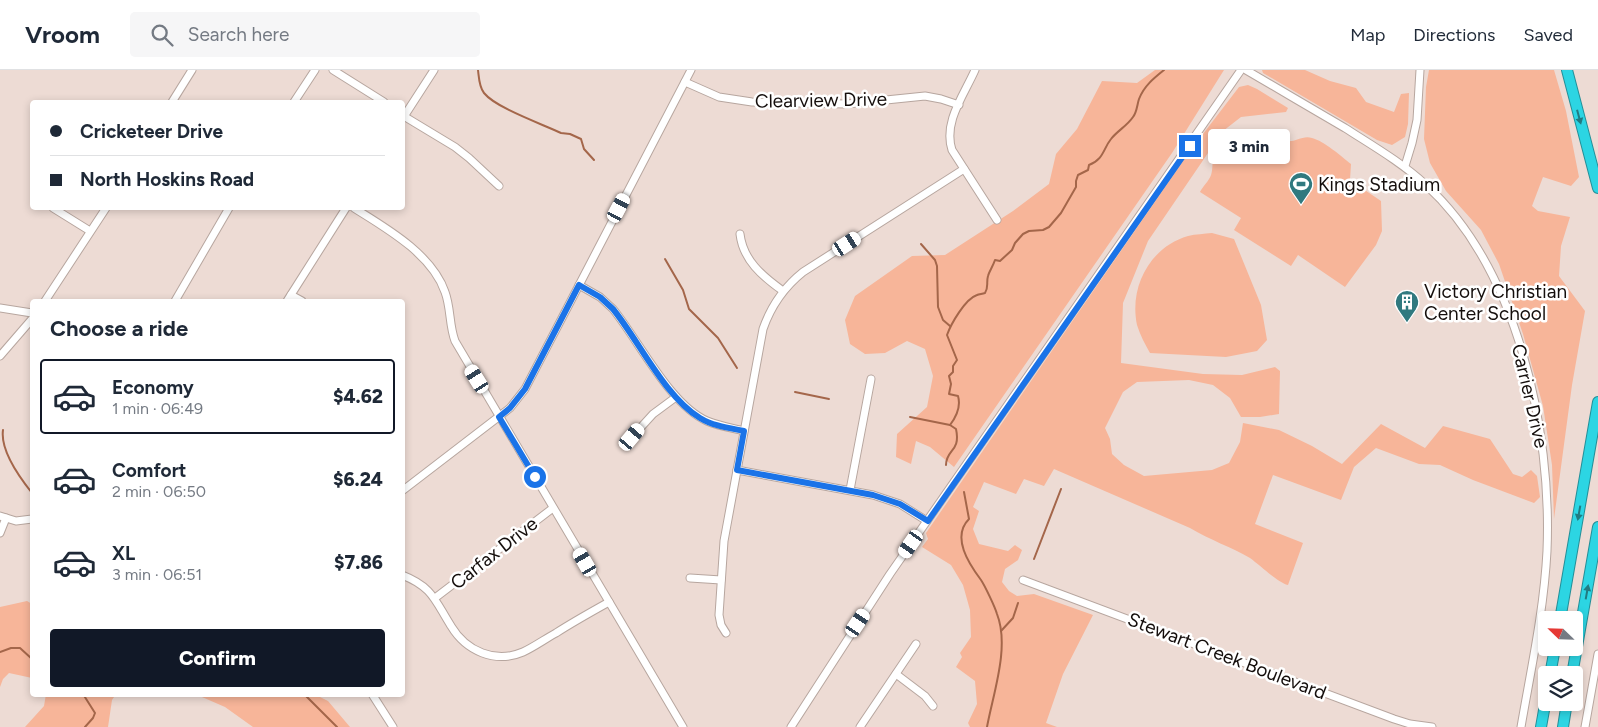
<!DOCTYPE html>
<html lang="en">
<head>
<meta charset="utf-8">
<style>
  body { margin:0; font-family:Figtree,sans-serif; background:#f6f6f7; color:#1f2937; height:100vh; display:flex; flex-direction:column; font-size:19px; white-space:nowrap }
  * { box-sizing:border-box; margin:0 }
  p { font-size:16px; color:#747a83 }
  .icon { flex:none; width:28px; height:28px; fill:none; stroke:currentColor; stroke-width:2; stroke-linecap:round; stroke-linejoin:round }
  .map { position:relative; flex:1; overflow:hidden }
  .side { position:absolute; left:30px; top:229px; width:375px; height:398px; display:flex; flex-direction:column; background:#fff; border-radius:5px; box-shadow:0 2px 8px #0003 }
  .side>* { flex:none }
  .banner { position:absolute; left:30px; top:30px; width:375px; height:110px; border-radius:5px; box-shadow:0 2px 8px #0003; display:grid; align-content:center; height:110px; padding:0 20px; background:#fff }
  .needle { width:32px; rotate:293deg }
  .controls { position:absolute; left:1538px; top:541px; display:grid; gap:10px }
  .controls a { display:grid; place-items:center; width:45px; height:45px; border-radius:5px; background:#fff; box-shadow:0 2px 8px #0003; font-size:25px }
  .end { position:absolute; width:22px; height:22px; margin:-11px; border:6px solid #1a73e8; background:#fff; box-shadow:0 0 0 2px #fff }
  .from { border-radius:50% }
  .bubble { position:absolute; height:35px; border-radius:5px; background:#fff; box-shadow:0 2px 8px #0003; font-size:16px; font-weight:800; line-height:35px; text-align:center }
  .car { position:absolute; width:15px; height:30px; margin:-15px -8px; border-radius:6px; box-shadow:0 0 4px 1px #0007; background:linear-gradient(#fff 24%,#345 0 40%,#fff 0 76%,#345 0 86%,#fff 0) }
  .banner b { display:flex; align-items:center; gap:18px; height:48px; font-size:19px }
  .banner b+b { border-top:1px solid #e0e1e3 }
  .banner i { width:12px; height:12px; background:#1f2937 }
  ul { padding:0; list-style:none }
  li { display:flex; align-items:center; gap:15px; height:75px; margin:0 10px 8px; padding:0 10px; border:2px solid transparent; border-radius:5px }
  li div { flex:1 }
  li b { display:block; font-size:19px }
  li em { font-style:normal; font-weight:800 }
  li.active { border-color:#111827 }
  li>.icon { width:45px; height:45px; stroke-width:1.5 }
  h2 { padding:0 20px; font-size:22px; line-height:60px }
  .action { display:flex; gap:10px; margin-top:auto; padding:10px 20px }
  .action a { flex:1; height:58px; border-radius:5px; background:#111827; color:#fff; font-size:20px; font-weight:800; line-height:58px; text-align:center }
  header { display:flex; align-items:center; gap:30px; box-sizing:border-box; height:70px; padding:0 25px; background:#fff; border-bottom:1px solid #e0e1e3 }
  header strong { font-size:24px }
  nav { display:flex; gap:28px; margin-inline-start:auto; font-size:18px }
  .search { width:350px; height:45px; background:#f6f6f7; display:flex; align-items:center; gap:12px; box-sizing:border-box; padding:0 18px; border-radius:5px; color:#747a83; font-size:19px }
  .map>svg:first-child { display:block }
  .green { fill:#f7b599 }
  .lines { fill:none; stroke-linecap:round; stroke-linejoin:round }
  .stream { stroke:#a4664a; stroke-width:2 }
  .minor-casing { stroke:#b7a69f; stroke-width:9 }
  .highway-casing { stroke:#248f98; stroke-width:12 }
  .minor { stroke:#fff; stroke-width:7 }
  .highway { stroke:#2cd5e3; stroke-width:10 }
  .oneway { fill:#217b82 }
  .route { stroke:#1a73e8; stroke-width:6 }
  .labels { text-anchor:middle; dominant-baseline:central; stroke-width:5; stroke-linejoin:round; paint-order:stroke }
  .street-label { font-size:19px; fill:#140e0c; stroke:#fff }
  .poi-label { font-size:19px; fill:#140e0c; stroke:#fff; text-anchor:start }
</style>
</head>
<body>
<header>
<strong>Vroom</strong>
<div class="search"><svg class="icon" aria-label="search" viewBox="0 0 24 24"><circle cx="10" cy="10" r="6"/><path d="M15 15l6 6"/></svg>Search here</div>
<nav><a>Map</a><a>Directions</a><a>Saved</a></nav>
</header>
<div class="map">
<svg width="1598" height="657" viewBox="0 0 1598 657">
  <rect width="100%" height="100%" fill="#eddbd4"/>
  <!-- green -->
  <g class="green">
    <path d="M1155 0H1224L1172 83 954 397 930 377 916 371 911 394 896 387 897 364 927 337 933 306 925 279 907 271 885 283 865 284 850 274 845 250 855 226 912 186 945 185 1013 141 1049 114 1056 84 1077 59 1102 11 1137 13Z"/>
    <path d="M1262 0H1305L1330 11 1356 18 1366 32 1394 42 1401 24 1409 23 1408 54 1405 67 1392 75 1377 70 1263 3Z"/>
    <path d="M1429 0H1554L1566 41 1579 107 1571 116 1543 107 1532 136 1538 141 1570 147 1561 176 1559 206 1585 241 1572 315 1554 449 1552 395 1543 336 1523 264 1499 194 1481 160 1446 121 1430 93 1424 69 1426 17Z"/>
    <path d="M1248 15 1257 19 1288 38 1286 42 1241 47 1223 61 1148 171 1123 233 1121 293 1203 304 1242 305 1275 297 1280 301 1279 344 1260 347H1241L1230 328 1213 315 1189 310 1137 312 1123 322 1105 358 1110 369 1112 384 1124 395 1144 406 1212 400 1229 393 1240 372 1243 353 1279 360 1312 376 1342 394 1381 354 1425 378 1443 356 1490 369 1513 404 1522 407 1531 400 1537 406 1540 427 1534 433 1473 410 1440 395 1419 394 1376 378 1354 397 1341 430 1273 405 1255 454 1303 473 1288 515C1277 512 1261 496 1250 488 1231 477 1210 470 1190 458L1054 399 1044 416 1024 409 1016 424 984 412 973 437 979 441 973 459 979 474 1008 481 1015 475 1022 480 1018 490 1005 499 1002 512 1009 521 1017 526 1034 524 1093 545 1063 604 1046 653 1057 657H970L968 653 977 634 975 611 956 597 962 587 960 583 971 567 970 540 963 515 951 495 922 477 928 469 926 463 1190 81 1239 17Z"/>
    <path d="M1252 59C1265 61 1274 68 1286 71 1295 73 1302 65 1312 68 1324 71 1341 86 1351 94L1350 110 1381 131 1382 161 1376 175 1345 217 1298 185 1291 196 1234 160 1241 148 1200 122C1203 116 1209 111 1211 105 1213 100 1212 94 1213 89 1220 71 1234 61 1252 59Z"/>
    <path d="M1212 163 1234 169 1261 235 1267 270 1257 281 1226 287 1150 283C1145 274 1140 265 1137 255 1129 217 1150 177 1188 166 1196 164 1204 164 1212 163Z"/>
    <path d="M27 531 32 534V608L9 603 3 609 0 617V537Z"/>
    <path d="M46 624H116L112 630 108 657H25L44 636Z"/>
    <path d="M195 624H314L328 631 350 657H253L225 637Z"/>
  </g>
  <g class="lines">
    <!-- stream -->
    <g class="stream">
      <path d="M478 0C479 8 479 17 484 23 496 38 542 54 561 63L570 64 581 69 584 79 594 90"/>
      <path d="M921 174 935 190 937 196 938 237 943 250 950 256"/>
      <path d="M665 189 683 220 689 239 718 268 737 298"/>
      <path d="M795 322 829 329"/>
      <path d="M910 347 950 355 956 359C961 382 946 379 946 395"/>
      <path d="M950 355C956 347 961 336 958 326L949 324 951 314 949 306 953 302V296L957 290 947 265C951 254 965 229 977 225 979 224 982 224 985 223 989 217 986 213 988 206 989 202 993 196 995 190L1000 191 1012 180 1015 173 1023 164 1029 161 1043 160 1049 157 1061 143 1076 117V111L1078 105 1088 100 1089 95C1104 89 1103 79 1111 69 1117 61 1127 56 1133 47 1137 42 1137 35 1139 29 1144 16 1154 8 1164 0"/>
      <path d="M3 360C0 381 20 408 32 423"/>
      <path d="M964 422 969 449C951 467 969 494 981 510 985 516 995 537 997 544 1010 577 993 624 987 657"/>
      <path d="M1034 489 1061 419"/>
      <path d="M1001 561 1013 548 1018 533"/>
      <path d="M0 582 11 578H20L32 589"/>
      <path d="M83 624 95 643 93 648 85 657"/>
      <path d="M301 624 306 626 337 657"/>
    </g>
    <!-- minor casing -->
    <g class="minor-casing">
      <g id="minor">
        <path d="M333 0 384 32"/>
        <path d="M975 0C964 25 943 52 952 80L997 150"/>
        <path d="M1246 0C1279 19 1312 39 1345 58 1373 76 1401 92 1426 115 1518 199 1552 360 1547 481 1544 540 1531 599 1521 657"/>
        <path d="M685 12 719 27 752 32 847 34 925 26 941 29 959 35"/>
        <path d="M172 32 192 0"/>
        <path d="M294 32 315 0"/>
        <path d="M402 45 455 77 469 88 499 116"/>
        <path d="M403 48 434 0"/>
        <path d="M1405 96 1412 73 1417 50 1420 0"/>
        <path d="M53 138 90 161"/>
        <path d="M354 138C386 158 432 184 445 222 451 238 449 255 455 271L683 657"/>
        <path d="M740 164C743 190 762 206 783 221"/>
        <path d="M579 215 600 227 613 239C639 271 670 335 707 351 719 356 732 358 744 361"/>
        <path d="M291 225 302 231"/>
        <path d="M45 231 106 138"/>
        <path d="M175 231 229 138"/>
        <path d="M287 231 346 138"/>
        <path d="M0 238 32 243"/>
        <path d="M0 286 32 249"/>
        <path d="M632 367 653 344 676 327"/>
        <path d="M737 400 873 425 900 434 927 451"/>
        <path d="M850 420 871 309"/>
        <path d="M402 421 510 338 525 319 691 0"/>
        <path d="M0 446 16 451 32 449"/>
        <path d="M0 463 6 448"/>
        <path d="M402 505C433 517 435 531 451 556 466 581 495 594 523 582 534 577 545 569 556 563 573 552 591 542 609 532"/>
        <path d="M690 508 721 510"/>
        <path d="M1023 510 1394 649 1410 654 1432 657"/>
        <path d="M435 528 553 438"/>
        <path d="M726 563 721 555 719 545 724 471 763 259C771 236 783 218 803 202L964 99"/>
        <path d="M896 604 925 626 933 636"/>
        <path d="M372 624 393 657"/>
        <path d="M791 657 890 504 1241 0"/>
        <path d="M860 657 916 574"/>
        <path d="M1585 657 1598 584"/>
      </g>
    </g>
    <!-- highway casing -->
    <g class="highway-casing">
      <g id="highway">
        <path d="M1567 0 1598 118"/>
        <path d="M1560 550 1598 332"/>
        <path d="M1550 605 1555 578"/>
        <path d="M1572 605 1598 457"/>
        <path d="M1541 657 1546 629"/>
        <path d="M1563 657 1567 632"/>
      </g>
    </g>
    <!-- minor -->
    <use href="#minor" class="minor"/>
    <!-- highway -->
    <use href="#highway" class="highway"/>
  </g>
  <!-- one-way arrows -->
  <defs><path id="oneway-solid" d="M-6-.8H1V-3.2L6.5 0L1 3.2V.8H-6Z" transform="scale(1.25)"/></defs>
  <g class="oneway">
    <use href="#oneway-solid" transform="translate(1579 47) rotate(75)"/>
    <use href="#oneway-solid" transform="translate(1579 443) rotate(100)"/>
    <use href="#oneway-solid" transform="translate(1587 522) rotate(-80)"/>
  </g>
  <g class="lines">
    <!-- route -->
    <path class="route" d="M535 407 499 347 510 338 525 319 579 215 600 227 613 239C639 271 665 327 700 348 713 356 729 358 744 361L737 400 873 425 900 434 928 451 1190 76"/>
  </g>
  <!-- icons -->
  <defs>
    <g id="stadium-pin" transform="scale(1.25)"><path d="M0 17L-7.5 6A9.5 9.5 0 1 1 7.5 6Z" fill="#30797f" stroke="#fff"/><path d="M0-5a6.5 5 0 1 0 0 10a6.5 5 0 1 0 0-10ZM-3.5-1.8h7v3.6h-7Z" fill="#fff"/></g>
    <g id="building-pin" transform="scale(1.25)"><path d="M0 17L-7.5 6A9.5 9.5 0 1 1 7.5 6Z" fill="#30797f" stroke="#fff"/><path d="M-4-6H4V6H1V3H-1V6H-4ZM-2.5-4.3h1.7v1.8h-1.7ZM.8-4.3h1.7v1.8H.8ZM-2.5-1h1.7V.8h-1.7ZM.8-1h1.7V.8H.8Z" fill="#fff"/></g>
  </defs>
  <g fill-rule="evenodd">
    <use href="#stadium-pin" x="1301" y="114"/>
    <use href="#building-pin" x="1407" y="232"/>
  </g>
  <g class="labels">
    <!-- street labels -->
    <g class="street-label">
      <text transform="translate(821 30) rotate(-1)">Clearview Drive</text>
      <text transform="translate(1530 326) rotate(77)">Carrier Drive</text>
      <text transform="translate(494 483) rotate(-38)">Carfax Drive</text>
      <text transform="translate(1227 586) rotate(21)">Stewart Creek Boulevard</text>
    </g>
    <!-- poi labels -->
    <g class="poi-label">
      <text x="1318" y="114">Kings Stadium</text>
      <text x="1424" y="221">Victory Christian<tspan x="1424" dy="22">Center School</tspan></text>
    </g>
  </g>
</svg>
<div class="controls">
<a><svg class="needle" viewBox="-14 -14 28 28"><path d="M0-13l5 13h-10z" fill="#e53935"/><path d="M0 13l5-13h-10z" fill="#747a83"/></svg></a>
<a><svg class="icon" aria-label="layers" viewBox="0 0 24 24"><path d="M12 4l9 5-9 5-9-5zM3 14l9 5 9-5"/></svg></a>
</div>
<i class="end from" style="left:535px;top:407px"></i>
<i class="end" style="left:1190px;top:76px"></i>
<div class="bubble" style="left:1208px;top:59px;width:82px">3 min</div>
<i class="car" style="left:619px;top:138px;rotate:28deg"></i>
<i class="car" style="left:847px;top:174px;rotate:57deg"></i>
<i class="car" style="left:477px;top:309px;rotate:328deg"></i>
<i class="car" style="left:632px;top:367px;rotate:40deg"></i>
<i class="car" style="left:911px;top:474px;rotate:215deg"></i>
<i class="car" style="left:585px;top:492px;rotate:330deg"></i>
<i class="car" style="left:858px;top:553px;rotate:34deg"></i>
<div class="banner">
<b><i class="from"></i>Cricketeer Drive</b>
<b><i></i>North Hoskins Road</b>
</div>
<section class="side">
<h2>Choose a ride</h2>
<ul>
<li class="active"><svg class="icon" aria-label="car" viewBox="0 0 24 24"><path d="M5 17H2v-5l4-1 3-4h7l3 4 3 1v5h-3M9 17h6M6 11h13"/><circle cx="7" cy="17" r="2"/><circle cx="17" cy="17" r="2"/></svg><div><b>Economy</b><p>1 min · 06:49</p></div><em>$4.62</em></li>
<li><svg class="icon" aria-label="car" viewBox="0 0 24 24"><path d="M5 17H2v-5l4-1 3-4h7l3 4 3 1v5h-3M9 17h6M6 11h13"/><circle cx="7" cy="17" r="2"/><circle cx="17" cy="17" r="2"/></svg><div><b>Comfort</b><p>2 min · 06:50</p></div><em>$6.24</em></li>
<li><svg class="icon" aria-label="car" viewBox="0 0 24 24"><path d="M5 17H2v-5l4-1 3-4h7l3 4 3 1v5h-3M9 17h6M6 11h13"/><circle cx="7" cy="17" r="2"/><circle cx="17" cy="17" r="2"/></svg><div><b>XL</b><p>3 min · 06:51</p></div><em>$7.86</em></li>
</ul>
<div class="action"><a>Confirm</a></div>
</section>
</div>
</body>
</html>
